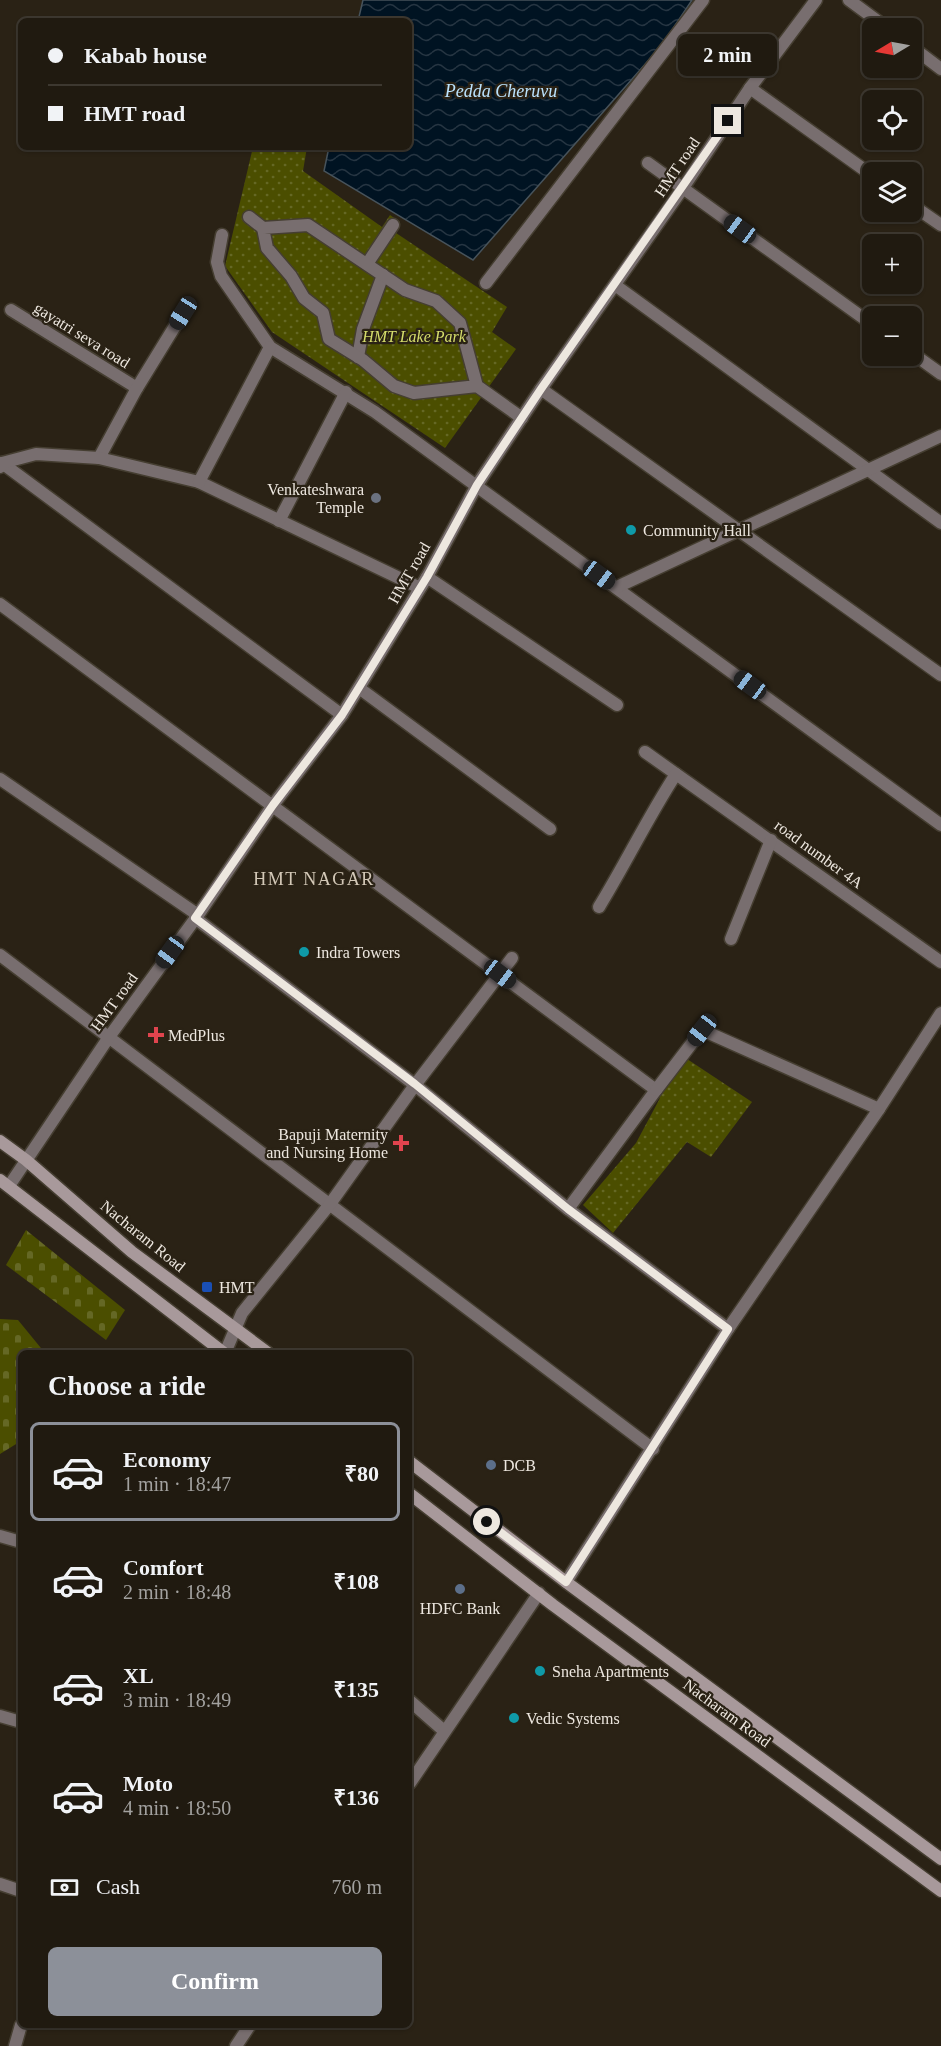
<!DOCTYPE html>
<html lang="en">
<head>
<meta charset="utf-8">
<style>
  body { margin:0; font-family:"Times New Roman",serif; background:#2d271e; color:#f1f3f6; height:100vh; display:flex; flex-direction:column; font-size:22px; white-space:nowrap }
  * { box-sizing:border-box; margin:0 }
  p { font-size:20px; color:#a2a19f }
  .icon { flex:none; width:33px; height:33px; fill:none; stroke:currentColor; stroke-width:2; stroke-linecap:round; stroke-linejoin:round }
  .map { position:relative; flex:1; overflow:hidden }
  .side { position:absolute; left:18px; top:1350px; width:394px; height:678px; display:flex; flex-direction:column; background:#201a10; border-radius:9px; box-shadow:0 2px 4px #0004,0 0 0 2px #3d3830 }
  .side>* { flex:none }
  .top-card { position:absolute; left:18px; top:18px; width:394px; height:132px; border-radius:9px; box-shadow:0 2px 4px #0004,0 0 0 2px #3d3830; display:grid; align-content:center; height:132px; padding:0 30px; background:#201a10 }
  .needle { width:39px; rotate:260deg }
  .tools { position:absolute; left:862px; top:18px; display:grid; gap:12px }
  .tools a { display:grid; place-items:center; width:60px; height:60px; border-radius:9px; background:#201a10; box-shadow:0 2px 4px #0004,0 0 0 2px #3d3830; font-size:30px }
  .end { position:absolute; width:27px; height:27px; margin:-14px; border:8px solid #ede7df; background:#111; box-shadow:0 0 0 3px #111 }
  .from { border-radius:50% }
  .bubble { position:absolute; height:42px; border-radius:9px; background:#201a10; box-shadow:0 2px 4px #0004,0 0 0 2px #3d3830; font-size:20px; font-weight:600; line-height:42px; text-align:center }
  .car { position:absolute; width:18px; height:36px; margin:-18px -9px; border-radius:8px; box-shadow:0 0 4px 2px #0007; background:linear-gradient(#222 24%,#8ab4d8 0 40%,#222 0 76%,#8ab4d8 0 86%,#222 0) }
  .top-card b { display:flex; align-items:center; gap:21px; height:57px; font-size:22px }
  .top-card b+b { border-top:2px solid #3d3830 }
  .top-card i { width:15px; height:15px; background:#f1f3f6 }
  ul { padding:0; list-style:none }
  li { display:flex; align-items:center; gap:18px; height:99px; margin:0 12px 9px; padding:0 18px; border:3px solid transparent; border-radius:9px }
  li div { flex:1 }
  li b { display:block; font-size:22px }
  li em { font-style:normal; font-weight:600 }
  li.current { border-color:#8c9099 }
  li>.icon { width:54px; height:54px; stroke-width:1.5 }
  h2 { padding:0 30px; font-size:27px; line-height:72px }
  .pay { display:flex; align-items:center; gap:15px; height:66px; padding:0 30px; font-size:22px }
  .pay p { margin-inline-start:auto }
  .button { display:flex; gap:12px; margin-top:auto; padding:12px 30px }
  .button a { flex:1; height:69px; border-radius:9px; background:#8c9099; color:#fff; font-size:24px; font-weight:600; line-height:69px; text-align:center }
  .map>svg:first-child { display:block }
  .cemetery { fill:url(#cemetery-stones) }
  .park { fill:url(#park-dots) }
  .water { fill:url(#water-waves); stroke:#47535b; stroke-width:1.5 }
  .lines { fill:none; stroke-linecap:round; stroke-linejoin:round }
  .street-casing { stroke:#453e31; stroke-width:15 }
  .secondary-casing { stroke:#453e31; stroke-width:15 }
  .street { stroke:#786e6f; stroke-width:12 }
  .secondary { stroke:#a8999b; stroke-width:12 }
  .route { stroke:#ede7df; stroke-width:8 }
  .worship-dot { fill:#6b7280; stroke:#2a2215; stroke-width:2 }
  .culture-dot { fill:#0f9aa8; stroke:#2a2215; stroke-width:2 }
  .health-dot { fill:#e0444e; stroke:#2a2215; stroke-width:2 }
  .transit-dot { fill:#1a4fb4; stroke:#2a2215; stroke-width:2 }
  .service-dot { fill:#5c6f8a; stroke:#2a2215; stroke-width:2 }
  .labels { text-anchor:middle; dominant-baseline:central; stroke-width:4.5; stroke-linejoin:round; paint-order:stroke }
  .street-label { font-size:16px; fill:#ede7df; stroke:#2a2215 }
  .park-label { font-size:16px; font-style:italic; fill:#d5dd6b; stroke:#2a2215 }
  .poi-label { font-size:16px; fill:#ede7df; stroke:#2a2215; text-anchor:start }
  .water-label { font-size:18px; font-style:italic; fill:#bae2fd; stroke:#2a2215 }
  .neighbourhood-label { font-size:18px; letter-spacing:1.5px; fill:#d3c8b7; stroke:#2a2215 }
</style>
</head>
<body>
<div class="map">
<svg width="941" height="2046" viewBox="0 0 941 2046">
  <defs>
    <pattern id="cemetery-stones" width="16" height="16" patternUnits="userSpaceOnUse" patternTransform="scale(1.5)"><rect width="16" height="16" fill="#4b4e00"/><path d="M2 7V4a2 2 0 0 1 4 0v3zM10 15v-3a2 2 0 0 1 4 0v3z" fill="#656825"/></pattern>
    <pattern id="park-dots" width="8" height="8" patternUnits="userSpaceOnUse" patternTransform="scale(1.5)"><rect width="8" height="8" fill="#4b4e00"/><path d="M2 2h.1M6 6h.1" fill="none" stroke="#656825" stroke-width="1.8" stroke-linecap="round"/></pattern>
    <pattern id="water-waves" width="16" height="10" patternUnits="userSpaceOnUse" patternTransform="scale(1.5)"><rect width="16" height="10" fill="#001322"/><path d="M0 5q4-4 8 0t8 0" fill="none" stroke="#263542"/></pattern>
  </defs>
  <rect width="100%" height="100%" fill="#2a2215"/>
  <!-- cemetery -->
  <g class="cemetery">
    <path d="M26 1230 125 1310 106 1340 6 1265Z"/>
    <path d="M0 1319 18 1320 45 1353H21V1441L0 1454Z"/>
  </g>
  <!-- park -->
  <g class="park">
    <path d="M253 147H307L303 171 382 227 390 215 400 222 396 233 507 307 492 332 516 349 445 448 272 332 225 266Z"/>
    <path d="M684 1057 752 1102 711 1157 687 1142 613 1233 583 1205 636 1143 659 1100 667 1075Z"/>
  </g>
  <!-- water -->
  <path class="water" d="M363 0H692L662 45 473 260 324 171 329 147H410V21H358Z"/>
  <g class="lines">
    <!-- street casing -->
    <g class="street-casing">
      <g id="street">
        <path d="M849 0 887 28"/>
        <path d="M912 47 941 69"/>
        <path d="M750 88 873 176"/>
        <path d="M648 163 873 325"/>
        <path d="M912 205 941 225"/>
        <path d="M249 217 263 228"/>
        <path d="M222 235 217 262 221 276 270 347 375 412 941 825"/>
        <path d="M367 264 393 225"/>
        <path d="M486 283 703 0"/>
        <path d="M615 285 941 523"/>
        <path d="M11 310 137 388"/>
        <path d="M912 353 941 374"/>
        <path d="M358 357 363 329 383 275"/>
        <path d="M477 386 414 393 394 386 363 360 329 339 323 313 304 298 291 276 267 248 263 228 308 225 405 290 436 301 460 323 477 386 522 418"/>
        <path d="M541 389 941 675"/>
        <path d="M99 458 137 388 183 313"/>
        <path d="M2 463 342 715"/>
        <path d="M0 467 2 463 36 454 99 458 199 482 420 588"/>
        <path d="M199 482 270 347"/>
        <path d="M279 521 346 392"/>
        <path d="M427 577 617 705"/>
        <path d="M617 587 941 436"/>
        <path d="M0 604 656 1090 568 1209"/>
        <path d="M359 688 550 829"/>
        <path d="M645 752 941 962"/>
        <path d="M0 779 198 915"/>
        <path d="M599 907C626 863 648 817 676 774"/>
        <path d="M195 918 415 1085 568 1209 728 1329"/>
        <path d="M731 939 771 840"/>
        <path d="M0 955 653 1449"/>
        <path d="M656 1090 702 1030 879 1109"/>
        <path d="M9 1186 109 1037 198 915 273 805 342 715 427 577 477 485 541 389 683 188 750 88 816 0"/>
        <path d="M225 1353 242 1313 330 1204 415 1085 512 958"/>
        <path d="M0 1536 21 1542"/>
        <path d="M566 1582 728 1329 879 1109 941 1013"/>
        <path d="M410 1701 443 1730"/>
        <path d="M0 1716 21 1722"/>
        <path d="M410 1783 539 1593"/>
        <path d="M0 1884 21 1891"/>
        <path d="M15 2046 21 2025"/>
        <path d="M236 2046 250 2025"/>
      </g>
    </g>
    <!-- secondary casing -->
    <g class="secondary-casing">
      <g id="secondary">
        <path d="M0 1141 26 1160 132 1252 268 1353"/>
        <path d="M0 1180 224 1353"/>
        <path d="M410 1462 566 1582 941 1859"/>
        <path d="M410 1494 553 1605 941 1891"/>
      </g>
    </g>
    <!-- street -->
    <use href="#street" class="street"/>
    <!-- secondary -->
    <use href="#secondary" class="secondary"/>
  </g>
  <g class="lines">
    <!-- route -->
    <path class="route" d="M487 1522 566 1582 728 1329 568 1209 415 1084 195 918 273 805 342 715 427 577 477 485 541 389 728 121"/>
  </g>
  <!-- markers -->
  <circle class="worship-dot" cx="376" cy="498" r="6"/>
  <g class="culture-dot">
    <circle cx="631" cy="530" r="6"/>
    <circle cx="304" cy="952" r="6"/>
    <circle cx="540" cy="1671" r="6"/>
    <circle cx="514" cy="1718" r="6"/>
  </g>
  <g class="health-dot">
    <path d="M153 1026h6v6h6v6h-6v6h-6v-6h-6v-6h6z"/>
    <path d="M398 1134h6v6h6v6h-6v6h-6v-6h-6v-6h6z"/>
  </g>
  <rect class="transit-dot" x="201" y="1281" width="12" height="12" rx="3"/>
  <g class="service-dot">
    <circle cx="491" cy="1465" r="6"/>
    <circle cx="460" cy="1589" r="6"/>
  </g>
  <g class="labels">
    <!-- street labels -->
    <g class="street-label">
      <text transform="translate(677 167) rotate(-56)">HMT road</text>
      <text transform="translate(82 335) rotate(32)">gayatri seva road</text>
      <text transform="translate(409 573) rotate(-60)">HMT road</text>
      <text transform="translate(819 854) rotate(36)">road number 4A</text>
      <text transform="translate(114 1002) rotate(-54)">HMT road</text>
      <text transform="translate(143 1236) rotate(39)">Nacharam Road</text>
      <text transform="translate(727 1713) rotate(36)">Nacharam Road</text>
    </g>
    <!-- park labels -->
    <g class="park-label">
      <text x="414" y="336">HMT Lake Park</text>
    </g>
    <!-- poi labels -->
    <g class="poi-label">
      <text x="364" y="489" text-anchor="end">Venkateshwara<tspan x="364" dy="18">Temple</tspan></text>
      <text x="643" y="530">Community Hall</text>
      <text x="316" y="952">Indra Towers</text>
      <text x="168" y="1035">MedPlus</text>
      <text x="388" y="1134" text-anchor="end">Bapuji Maternity<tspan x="388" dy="18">and Nursing Home</tspan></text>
      <text x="219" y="1287">HMT</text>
      <text x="503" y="1465">DCB</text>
      <text x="460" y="1608" text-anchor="middle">HDFC Bank</text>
      <text x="552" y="1671">Sneha Apartments</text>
      <text x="526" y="1718">Vedic Systems</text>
    </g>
    <!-- water labels -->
    <g class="water-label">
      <text x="501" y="91">Pedda Cheruvu</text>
    </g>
    <!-- neighbourhood labels -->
    <g class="neighbourhood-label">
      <text x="314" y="879">HMT NAGAR</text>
    </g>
  </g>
</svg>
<div class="tools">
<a><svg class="needle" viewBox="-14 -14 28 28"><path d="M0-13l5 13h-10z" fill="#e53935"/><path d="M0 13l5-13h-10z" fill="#a2a19f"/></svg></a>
<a><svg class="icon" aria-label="locate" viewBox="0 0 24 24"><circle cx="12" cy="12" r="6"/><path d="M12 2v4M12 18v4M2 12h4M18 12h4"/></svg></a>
<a><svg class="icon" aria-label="layers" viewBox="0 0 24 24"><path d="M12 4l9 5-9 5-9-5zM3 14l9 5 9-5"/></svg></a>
<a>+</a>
<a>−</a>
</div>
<i class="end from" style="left:487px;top:1522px"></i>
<i class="end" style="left:728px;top:121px"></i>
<div class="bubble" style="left:678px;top:34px;width:99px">2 min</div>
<i class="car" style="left:740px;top:229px;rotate:306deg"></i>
<i class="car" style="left:183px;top:313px;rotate:212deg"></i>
<i class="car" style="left:599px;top:575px;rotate:126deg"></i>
<i class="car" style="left:750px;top:685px;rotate:306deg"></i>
<i class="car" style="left:170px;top:952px;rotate:216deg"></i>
<i class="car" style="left:500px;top:974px;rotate:127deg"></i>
<i class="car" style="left:702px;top:1030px;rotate:218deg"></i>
<div class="top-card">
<b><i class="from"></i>Kabab house</b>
<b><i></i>HMT road</b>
</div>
<section class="side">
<h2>Choose a ride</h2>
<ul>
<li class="current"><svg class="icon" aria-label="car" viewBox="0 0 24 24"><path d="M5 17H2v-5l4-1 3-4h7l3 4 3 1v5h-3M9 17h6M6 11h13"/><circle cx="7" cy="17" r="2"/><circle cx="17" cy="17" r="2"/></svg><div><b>Economy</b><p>1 min · 18:47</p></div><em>₹80</em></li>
<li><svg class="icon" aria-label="car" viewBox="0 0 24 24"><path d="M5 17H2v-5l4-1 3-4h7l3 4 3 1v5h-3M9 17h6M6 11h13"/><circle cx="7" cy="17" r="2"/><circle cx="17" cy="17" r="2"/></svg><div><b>Comfort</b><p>2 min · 18:48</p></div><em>₹108</em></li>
<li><svg class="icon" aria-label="car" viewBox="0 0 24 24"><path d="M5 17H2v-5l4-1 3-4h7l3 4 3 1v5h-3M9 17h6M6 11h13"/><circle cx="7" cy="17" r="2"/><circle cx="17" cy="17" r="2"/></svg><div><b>XL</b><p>3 min · 18:49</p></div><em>₹135</em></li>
<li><svg class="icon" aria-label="car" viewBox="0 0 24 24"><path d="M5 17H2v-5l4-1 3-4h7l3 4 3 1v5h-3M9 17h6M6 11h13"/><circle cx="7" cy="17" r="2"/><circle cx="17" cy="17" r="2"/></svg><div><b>Moto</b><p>4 min · 18:50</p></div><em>₹136</em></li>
</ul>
<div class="pay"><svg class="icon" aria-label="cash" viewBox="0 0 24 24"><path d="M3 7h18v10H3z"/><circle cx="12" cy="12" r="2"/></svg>Cash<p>760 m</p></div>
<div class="button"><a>Confirm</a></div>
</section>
</div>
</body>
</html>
